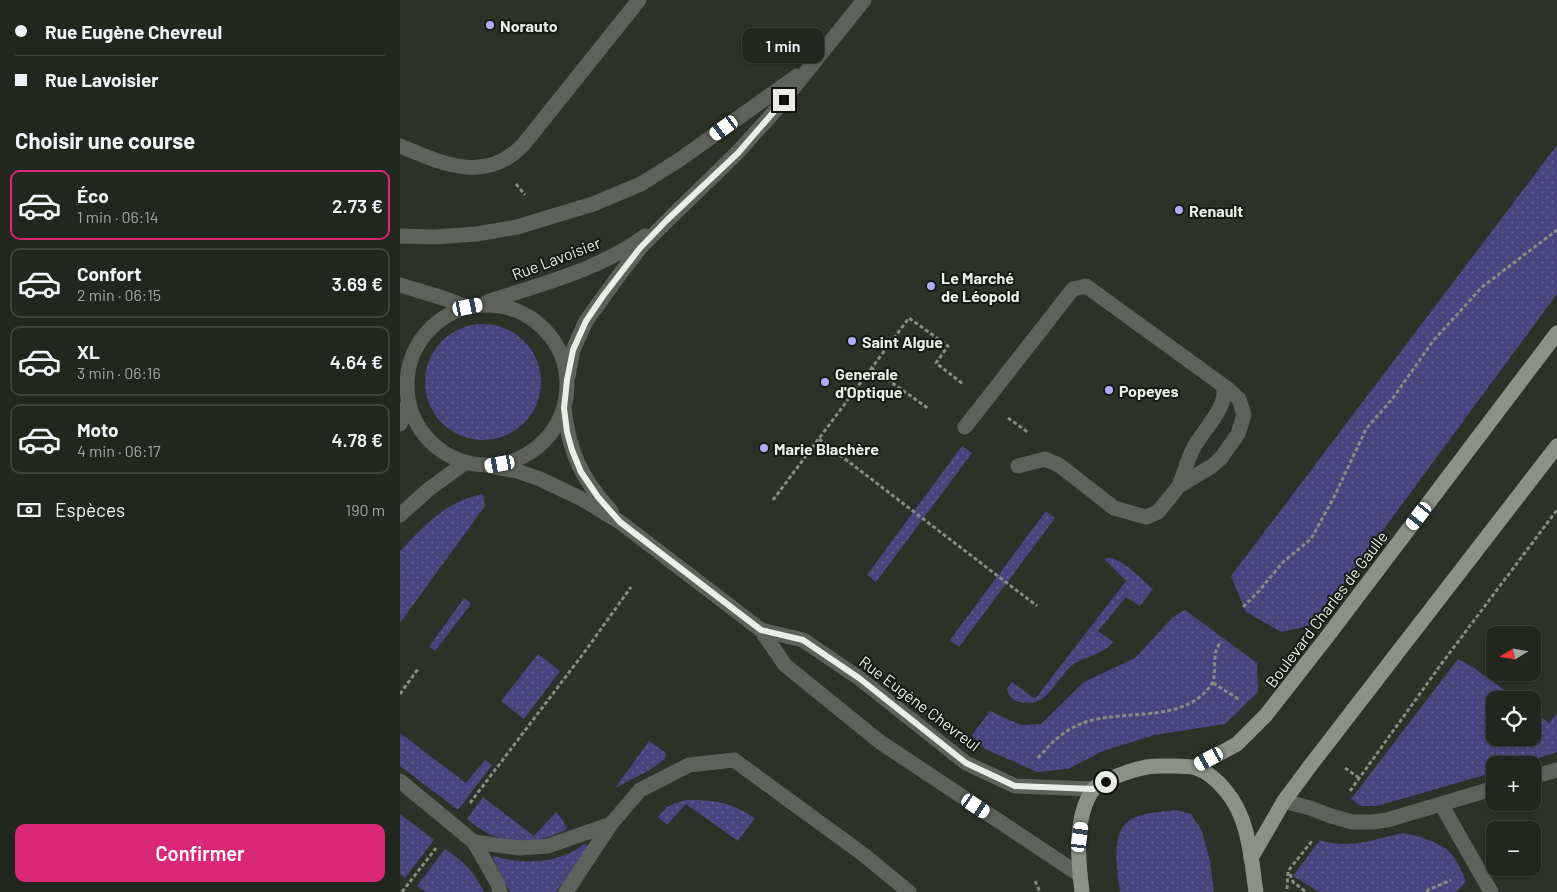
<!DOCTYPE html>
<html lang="fr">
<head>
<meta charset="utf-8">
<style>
  body { margin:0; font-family:Barlow,sans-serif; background:#2d322b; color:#f1f3f6; height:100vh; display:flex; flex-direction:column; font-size:19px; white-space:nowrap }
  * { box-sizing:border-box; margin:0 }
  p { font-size:16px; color:#a2a5a4 }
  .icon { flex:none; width:28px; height:28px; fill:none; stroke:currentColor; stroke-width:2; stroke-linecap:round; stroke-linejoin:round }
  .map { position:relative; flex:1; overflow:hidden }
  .details { display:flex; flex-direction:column; background:#21261e; width:400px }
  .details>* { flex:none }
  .hud { display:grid; align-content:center; height:110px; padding:0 15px; background:#21261e }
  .needle { width:32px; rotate:259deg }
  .buttons { position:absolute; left:1086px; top:626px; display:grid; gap:10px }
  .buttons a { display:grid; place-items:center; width:55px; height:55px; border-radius:10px; background:#21261e; box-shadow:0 1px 4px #0004,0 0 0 1px #3e433c; font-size:25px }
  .end { position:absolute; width:22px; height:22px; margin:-11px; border:6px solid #eaeee7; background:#111; box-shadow:0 0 0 2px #111 }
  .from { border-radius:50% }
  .bubble { position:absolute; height:35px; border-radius:10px; background:#21261e; box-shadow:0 1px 4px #0004,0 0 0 1px #3e433c; font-size:16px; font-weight:600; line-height:35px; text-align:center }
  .car { position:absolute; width:15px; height:30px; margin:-15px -8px; border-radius:6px; box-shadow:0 0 4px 1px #0007; background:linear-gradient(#fff 24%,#345 0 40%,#fff 0 76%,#345 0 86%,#fff 0) }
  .hud b { display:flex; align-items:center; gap:18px; height:48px; font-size:19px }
  .hud b+b { border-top:1px solid #3e433c }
  .hud i { width:12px; height:12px; background:#f1f3f6 }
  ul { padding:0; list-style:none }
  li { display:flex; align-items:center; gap:15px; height:70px; margin:0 10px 8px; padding:0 5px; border:2px solid #3e433c; border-radius:10px }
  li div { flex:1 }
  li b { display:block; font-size:19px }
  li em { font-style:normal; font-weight:600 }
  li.on { border-color:#db2777 }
  li>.icon { width:45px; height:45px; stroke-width:1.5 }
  h2 { padding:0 15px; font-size:22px; line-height:60px }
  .pay { display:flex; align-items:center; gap:12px; height:55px; padding:0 15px; font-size:19px }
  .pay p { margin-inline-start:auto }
  .button { display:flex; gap:10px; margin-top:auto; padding:10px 15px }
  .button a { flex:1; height:58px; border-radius:10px; background:#db2777; color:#fff; font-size:20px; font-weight:600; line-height:58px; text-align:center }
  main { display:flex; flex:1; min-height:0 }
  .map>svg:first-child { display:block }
  .grass { fill:url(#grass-dots) }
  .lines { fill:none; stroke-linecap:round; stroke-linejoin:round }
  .path { stroke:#878c83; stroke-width:3; stroke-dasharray:4 2.5; stroke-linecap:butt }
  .minor { stroke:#5e615c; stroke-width:15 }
  .major { stroke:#8b9187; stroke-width:15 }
  .route { stroke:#eaeee7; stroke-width:6 }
  .poi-dot { fill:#afaefa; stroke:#161914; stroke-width:2 }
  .labels { text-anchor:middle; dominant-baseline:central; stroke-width:4; stroke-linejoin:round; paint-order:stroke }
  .poi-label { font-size:16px; font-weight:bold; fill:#eaeee7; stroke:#161914; text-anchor:start }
  .street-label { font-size:16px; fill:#eaeee7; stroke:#161914 }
</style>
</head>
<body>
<main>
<section class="details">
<div class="hud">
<b><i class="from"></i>Rue Eugène Chevreul</b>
<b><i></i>Rue Lavoisier</b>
</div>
<h2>Choisir une course</h2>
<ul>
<li class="on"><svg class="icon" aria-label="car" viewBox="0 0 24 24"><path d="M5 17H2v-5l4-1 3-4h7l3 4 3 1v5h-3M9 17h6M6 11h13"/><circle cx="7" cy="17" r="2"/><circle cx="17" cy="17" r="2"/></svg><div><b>Éco</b><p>1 min · 06:14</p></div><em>2.73 €</em></li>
<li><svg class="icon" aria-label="car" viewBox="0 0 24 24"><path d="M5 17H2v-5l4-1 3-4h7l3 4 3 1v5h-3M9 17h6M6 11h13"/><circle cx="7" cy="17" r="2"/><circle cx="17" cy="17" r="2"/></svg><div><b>Confort</b><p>2 min · 06:15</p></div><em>3.69 €</em></li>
<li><svg class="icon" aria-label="car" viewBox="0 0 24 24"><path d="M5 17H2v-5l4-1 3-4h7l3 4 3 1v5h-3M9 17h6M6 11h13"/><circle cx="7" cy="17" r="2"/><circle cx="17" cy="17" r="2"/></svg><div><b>XL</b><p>3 min · 06:16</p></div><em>4.64 €</em></li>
<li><svg class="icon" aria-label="car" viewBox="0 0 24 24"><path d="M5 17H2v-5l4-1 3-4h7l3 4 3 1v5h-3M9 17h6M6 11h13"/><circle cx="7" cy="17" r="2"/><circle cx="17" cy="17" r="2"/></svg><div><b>Moto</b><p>4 min · 06:17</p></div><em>4.78 €</em></li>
</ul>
<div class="pay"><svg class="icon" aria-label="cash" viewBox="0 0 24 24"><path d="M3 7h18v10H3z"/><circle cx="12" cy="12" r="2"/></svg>Espèces<p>190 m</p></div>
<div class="button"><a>Confirmer</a></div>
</section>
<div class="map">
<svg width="1157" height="892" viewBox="0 0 1157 892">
  <defs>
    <pattern id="grass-dots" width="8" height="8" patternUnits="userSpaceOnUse" patternTransform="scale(1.25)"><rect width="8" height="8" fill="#48447d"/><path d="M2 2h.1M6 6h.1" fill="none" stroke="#635f8f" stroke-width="1.8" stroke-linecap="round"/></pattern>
  </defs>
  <rect width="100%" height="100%" fill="#2c3228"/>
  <!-- grass -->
  <g class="grass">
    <path d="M1157 145V294L913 625 881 632 846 612 831 576Z"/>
    <circle cx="83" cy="382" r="58"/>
    <path d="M562 446 572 453 476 582 467 575Z"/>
    <path d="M83 494 85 506 0 623V551C25 525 46 501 83 494Z"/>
    <path d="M646 511 655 518 559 647 550 640Z"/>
    <path d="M709 558C725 560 741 579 753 589L740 606 726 597 698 631 713 642C704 655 683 656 670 667 655 681 646 709 620 702 613 701 609 696 607 689L612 682 635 699 726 581 704 559Z"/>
    <path d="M64 598 71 604 35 651 29 647Z"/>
    <path d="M785 610 857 663 858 692 825 724 755 735 703 751 668 769 637 772 585 749 572 735 590 711 621 725 641 724 684 682 735 658 773 617Z"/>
    <path d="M138 654 160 671 124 719 101 701Z"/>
    <path d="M1058 659 1074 668 1118 700H1095V738H1132L1133 711 1149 723 1157 714V752L1117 765H1095V772L977 806H961L951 799Z"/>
    <path d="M0 733 66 783 85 760 92 765 58 810 0 766Z"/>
    <path d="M249 741 266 753 265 759 248 771 215 788Z"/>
    <path d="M83 797 134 836 156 812 162 819 167 829C143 843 112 845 87 833 80 829 73 824 67 819Z"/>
    <path d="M286 800C316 800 330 802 355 818L338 841 286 804 267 825 258 817C266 806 273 803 286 800Z"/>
    <path d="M776 810 791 814 802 831 810 861 814 892H720C718 872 709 833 730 820 742 812 762 812 776 810Z"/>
    <path d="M0 814 34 840 5 878 0 874Z"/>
    <path d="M1003 833C1017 835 1034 841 1045 848 1055 855 1062 871 1066 882L1056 892H919L893 876 920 840C947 850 976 839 1003 833Z"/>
    <path d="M184 844 187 845V850L156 892H110L92 856C123 864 158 865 184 844Z"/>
    <path d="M45 849C65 863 73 870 84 892H26L17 886Z"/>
  </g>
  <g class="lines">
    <!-- path -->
    <g class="path">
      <path d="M116 184 125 195"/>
      <path d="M471 368 529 409"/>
      <path d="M608 418 629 433"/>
      <path d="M419 439 637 606"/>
      <path d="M373 500 509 318 548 346 536 363 563 384"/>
      <path d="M843 607 859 591 883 562 911 539 934 497 966 429 993 398 1033 341 1082 287 1157 230"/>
      <path d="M813 683 840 700"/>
      <path d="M0 694 18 669"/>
      <path d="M638 758C651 743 664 730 683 723 723 708 783 725 811 685 817 677 813 661 816 651 817 648 819 644 821 641"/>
      <path d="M945 768 959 778"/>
      <path d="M950 791 1042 663 1157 510"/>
      <path d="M70 803 186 650 231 587"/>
      <path d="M890 874 893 882 906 892"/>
      <path d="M635 881 640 892"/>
      <path d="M887 889 888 871 912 841"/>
      <path d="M2 892 36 848"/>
      <path d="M1027 892 1028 890 1051 880"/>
    </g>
    <!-- minor -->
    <g class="minor">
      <path d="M0 146C43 164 85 184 123 145L239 0"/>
      <path d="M0 236 35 237 77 234 117 227 193 204 241 184 279 160 397 76"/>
      <path d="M0 285 43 298 68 307"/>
      <path d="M87 302C141 284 199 270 245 236"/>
      <circle cx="87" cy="385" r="80"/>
      <path d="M168 376 173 350 186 321 220 274 240 248 267 221 337 153 374 112 464 0"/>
      <path d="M164 408C169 452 181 478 211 511"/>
      <path d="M0 424 8 403"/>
      <path d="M565 427 673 289 686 286 828 389 839 399 844 415 838 434 821 458 812 466 779 486 758 512 746 517 714 508 659 465 645 459 618 466"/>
      <path d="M89 466 117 471 140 479 182 499 220 522 361 630 385 665 480 742 680 875"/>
      <path d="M779 486C784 474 787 461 793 449 801 432 830 406 823 386"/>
      <path d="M0 515 29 489 65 463"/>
      <path d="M361 630 403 640 459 678 566 763 615 786 693 789"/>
      <path d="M1132 777 1157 770"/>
      <path d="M0 781 74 842 98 884 100 892"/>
      <path d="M884 801 910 808 931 816 952 822H972L987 820 1095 788"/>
      <path d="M1041 804 1091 892"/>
      <path d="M74 842 120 848 148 846 211 824"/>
      <path d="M166 892 211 824 240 790 289 765 334 760 464 855 509 892"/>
    </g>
    <!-- major -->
    <g class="major">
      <path d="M795 767 837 744 866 715 927 637 1157 333"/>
      <path d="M851 858 884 801 910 766 1157 446"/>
      <path d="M682 892C678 860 674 819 692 791 698 781 734 769 747 767 754 765 790 766 796 768 808 772 818 781 826 791 849 818 851 858 856 892"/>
    </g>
  </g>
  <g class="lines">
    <!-- route -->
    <path class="route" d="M384 100 338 153 267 220 240 248 203 296 186 321 173 350 167 380 164 408 167 432 172 450 181 472 198 497 220 522 361 630 403 640 459 678 566 763 615 786 693 789 706 782"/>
  </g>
  <!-- markers -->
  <g class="poi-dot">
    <circle cx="90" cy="25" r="5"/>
    <circle cx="779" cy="210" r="5"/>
    <circle cx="531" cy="286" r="5"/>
    <circle cx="452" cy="341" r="5"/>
    <circle cx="425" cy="382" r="5"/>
    <circle cx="709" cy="390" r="5"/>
    <circle cx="364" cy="448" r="5"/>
  </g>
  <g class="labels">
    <!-- poi labels -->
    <g class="poi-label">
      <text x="100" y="25">Norauto</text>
      <text x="789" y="210">Renault</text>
      <text x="541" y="277">Le Marché<tspan x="541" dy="18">de Léopold</tspan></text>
      <text x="462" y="341">Saint Algue</text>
      <text x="435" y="373">Generale<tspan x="435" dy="18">d'Optique</tspan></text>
      <text x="719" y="390">Popeyes</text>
      <text x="374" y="448">Marie Blachère</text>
    </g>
    <!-- street labels -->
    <g class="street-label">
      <text transform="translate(156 258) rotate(-21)">Rue Lavoisier</text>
      <text transform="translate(926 609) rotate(-53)">Boulevard Charles de Gaulle</text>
      <text transform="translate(520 703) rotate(37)">Rue Eugène Chevreul</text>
    </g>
  </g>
</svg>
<div class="buttons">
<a><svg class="needle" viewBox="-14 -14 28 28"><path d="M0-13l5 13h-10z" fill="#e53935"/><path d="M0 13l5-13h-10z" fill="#a2a5a4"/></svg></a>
<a><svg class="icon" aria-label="locate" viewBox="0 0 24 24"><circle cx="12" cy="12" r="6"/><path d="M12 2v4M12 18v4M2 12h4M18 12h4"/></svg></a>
<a>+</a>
<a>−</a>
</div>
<i class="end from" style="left:706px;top:782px"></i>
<i class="end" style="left:384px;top:100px"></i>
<div class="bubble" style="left:342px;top:28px;width:82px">1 min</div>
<i class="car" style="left:324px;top:128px;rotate:234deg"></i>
<i class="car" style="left:68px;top:307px;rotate:79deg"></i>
<i class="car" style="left:100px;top:464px;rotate:260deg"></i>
<i class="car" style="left:1019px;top:516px;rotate:217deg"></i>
<i class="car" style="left:809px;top:759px;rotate:241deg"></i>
<i class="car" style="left:576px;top:806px;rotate:124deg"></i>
<i class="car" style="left:680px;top:837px;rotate:8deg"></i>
</div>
</main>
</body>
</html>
